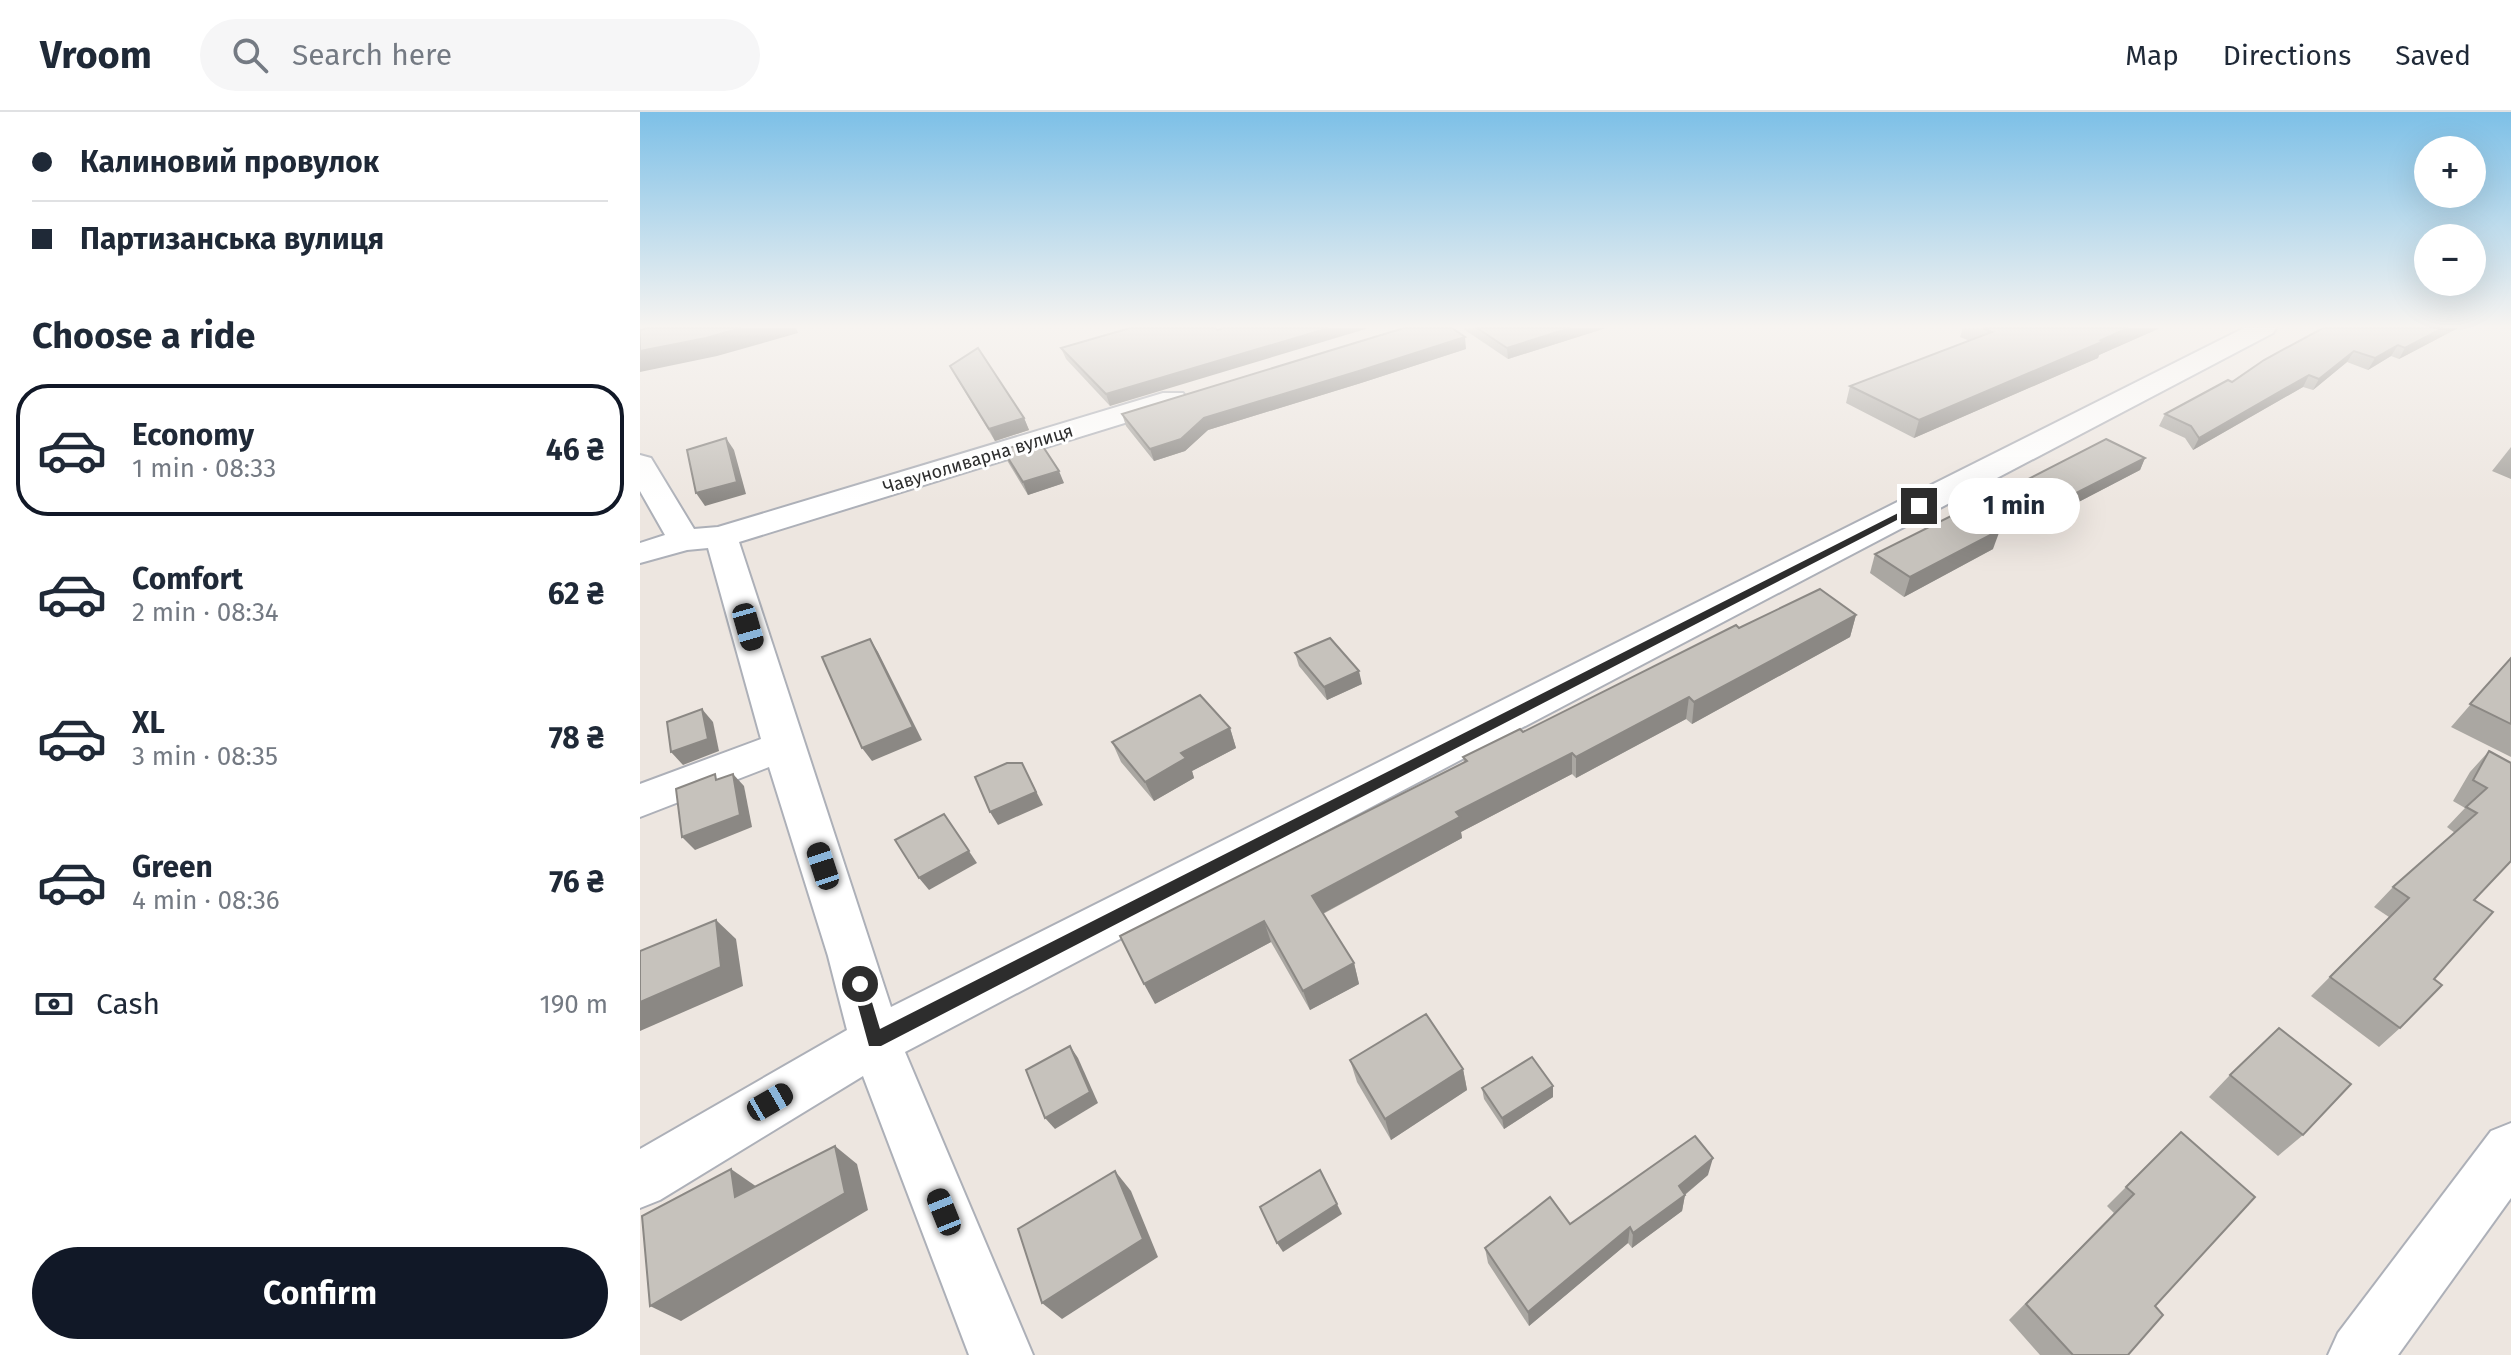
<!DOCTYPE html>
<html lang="en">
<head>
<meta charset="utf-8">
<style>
  body { margin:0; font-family:"Fira Sans",sans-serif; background:#f6f6f7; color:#1f2937; height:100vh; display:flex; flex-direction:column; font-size:30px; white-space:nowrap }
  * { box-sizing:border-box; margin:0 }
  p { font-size:26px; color:#747a83 }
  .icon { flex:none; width:44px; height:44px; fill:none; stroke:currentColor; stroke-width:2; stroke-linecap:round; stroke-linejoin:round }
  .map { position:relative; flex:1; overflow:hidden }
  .side { display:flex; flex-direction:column; background:#fff; width:640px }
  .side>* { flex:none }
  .guide { display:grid; align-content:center; height:176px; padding:0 32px; background:#fff }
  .fabs { position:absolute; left:1774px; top:24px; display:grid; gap:16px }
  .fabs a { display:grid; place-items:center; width:72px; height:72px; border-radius:50%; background:#fff; box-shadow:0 8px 32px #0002; font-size:40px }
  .end { position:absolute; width:36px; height:36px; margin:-18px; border:10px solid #2d2d2d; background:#fff; box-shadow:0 0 0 4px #fff }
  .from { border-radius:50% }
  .bubble { position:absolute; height:56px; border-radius:28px; background:#fff; box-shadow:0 8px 32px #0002; font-size:26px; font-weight:700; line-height:56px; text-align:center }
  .car { position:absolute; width:24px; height:48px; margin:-24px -12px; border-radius:10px; box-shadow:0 0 6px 2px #0007; background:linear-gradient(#222 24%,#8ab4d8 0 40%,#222 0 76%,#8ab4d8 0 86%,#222 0) }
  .guide b { display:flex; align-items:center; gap:28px; height:76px; font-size:30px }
  .guide b+b { border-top:2px solid #e0e1e3 }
  .guide i { width:20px; height:20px; background:#1f2937 }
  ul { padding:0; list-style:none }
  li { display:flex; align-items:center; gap:24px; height:132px; margin:0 16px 12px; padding:0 16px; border:4px solid transparent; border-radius:32px }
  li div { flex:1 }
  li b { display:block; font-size:30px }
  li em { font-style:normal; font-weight:700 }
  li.current { border-color:#111827 }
  li>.icon { width:72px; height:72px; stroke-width:1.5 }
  h2 { padding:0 32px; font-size:36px; line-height:96px }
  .pay { display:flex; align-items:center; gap:20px; height:88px; padding:0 32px; font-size:30px }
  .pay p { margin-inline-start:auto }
  .action { display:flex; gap:16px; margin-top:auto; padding:16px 32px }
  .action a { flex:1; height:92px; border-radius:48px; background:#111827; color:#fff; font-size:32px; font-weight:700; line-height:92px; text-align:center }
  header { display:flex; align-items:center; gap:48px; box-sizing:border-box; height:112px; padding:0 40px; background:#fff; border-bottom:2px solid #e0e1e3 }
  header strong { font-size:38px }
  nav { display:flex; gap:44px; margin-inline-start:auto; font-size:28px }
  .search { width:560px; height:72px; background:#f6f6f7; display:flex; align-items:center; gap:20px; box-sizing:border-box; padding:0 28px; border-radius:44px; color:#747a83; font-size:30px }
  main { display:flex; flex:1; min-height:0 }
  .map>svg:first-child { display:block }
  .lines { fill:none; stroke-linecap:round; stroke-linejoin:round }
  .street-casing { stroke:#adb0b8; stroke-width:4 }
  .street { fill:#fff; fill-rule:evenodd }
  .wall { fill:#aaa7a2 }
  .shaded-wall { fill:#8b8884 }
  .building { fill:#c6c2bc; stroke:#8b8884; stroke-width:2 }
  .route { fill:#2d2d2d }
  .labels { text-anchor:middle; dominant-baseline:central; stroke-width:6; stroke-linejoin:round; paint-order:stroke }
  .far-street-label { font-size:18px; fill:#2d2d2d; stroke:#fff }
</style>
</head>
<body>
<header>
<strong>Vroom</strong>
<div class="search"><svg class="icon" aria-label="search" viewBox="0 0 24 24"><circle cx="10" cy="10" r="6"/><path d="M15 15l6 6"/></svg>Search here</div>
<nav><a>Map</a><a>Directions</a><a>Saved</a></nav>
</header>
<main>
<section class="side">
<div class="guide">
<b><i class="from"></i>Калиновий провулок</b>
<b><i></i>Партизанська вулиця</b>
</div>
<h2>Choose a ride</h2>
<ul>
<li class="current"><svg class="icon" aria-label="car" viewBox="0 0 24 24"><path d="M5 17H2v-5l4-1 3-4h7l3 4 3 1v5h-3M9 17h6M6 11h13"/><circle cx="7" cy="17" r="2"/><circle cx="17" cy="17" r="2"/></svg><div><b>Economy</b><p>1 min · 08:33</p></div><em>46 ₴</em></li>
<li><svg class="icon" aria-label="car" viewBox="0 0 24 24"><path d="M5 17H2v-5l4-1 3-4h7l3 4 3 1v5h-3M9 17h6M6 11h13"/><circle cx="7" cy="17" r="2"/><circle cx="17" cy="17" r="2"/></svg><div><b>Comfort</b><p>2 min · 08:34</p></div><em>62 ₴</em></li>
<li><svg class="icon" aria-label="car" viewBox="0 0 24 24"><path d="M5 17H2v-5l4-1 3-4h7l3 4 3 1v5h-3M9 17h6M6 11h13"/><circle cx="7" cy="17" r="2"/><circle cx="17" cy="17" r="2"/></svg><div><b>XL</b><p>3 min · 08:35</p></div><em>78 ₴</em></li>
<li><svg class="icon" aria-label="car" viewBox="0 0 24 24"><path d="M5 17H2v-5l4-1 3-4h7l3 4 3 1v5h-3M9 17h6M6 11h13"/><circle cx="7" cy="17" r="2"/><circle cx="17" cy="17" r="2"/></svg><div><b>Green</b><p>4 min · 08:36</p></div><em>76 ₴</em></li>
</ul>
<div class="pay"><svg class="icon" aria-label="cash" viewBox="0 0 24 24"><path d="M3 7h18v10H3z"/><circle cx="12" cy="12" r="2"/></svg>Cash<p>190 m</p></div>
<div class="action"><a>Confirm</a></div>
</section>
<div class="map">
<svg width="1871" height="1243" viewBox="0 0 1871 1243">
  <rect width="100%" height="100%" fill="#ede6e0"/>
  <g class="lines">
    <!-- street casing -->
    <g class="street-casing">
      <g id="street">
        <path d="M1604 216H1636L1633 221 265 940 393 1243H329L223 964 20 1088 0 1096V1037L207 918 188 844 129 655 0 705V672L121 627 68 436 47 438 0 451V431L25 423 0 379V343L11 346 54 417 78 415 523 281H543L547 287 543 293 99 430 251 895Z"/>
        <path d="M1871 1011V1086L1758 1243H1688L1698 1221 1851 1019Z"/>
      </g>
    </g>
    <!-- street -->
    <use href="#street" class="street"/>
  </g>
  <!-- wall -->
  <g class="wall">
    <path d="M490 216 470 294 426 247 421 236Z"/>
    <path d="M822 216H966L868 247Z"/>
    <path d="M1323 216H1520L1459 243 1458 246 1274 326 1206 291 1210 274 1330 229 1320 225Z"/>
    <path d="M1683 216H1818L1759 247 1751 244 1728 258 1707 250 1673 278 1663 275 1553 338 1545 326 1519 314 1525 302 1592 270Z"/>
    <path d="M826 237 721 271 568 318 545 339 514 349 486 314 482 302Z"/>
    <path d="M310 254 384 306 389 318 355 329 316 265Z"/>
    <path d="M1871 335V367L1852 359Z"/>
    <path d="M363 338 424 371 388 383 368 350Z"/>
    <path d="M1505 346 1500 358 1379 421 1363 391 1367 378Z"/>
    <path d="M1353 437 1264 485 1230 461 1235 442Z"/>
    <path d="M1216 503 1210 525 1052 612 1046 607 936 666 932 662 821 720 822 726 683 802 714 851 719 872 670 898 631 830 515 892 824 650 823 645 883 620 1099 516Z"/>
    <path d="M655 541 722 572 687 588 659 554Z"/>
    <path d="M1871 546V645L1811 615Z"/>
    <path d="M590 616 596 636 552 659 554 666 514 689 481 650 472 630Z"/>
    <path d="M1849 639 1871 651 1834 788 1794 867 1760 916 1739 935 1671 884 1749 805 1734 795 1753 775 1815 721 1807 715 1825 696 1813 689 1830 660Z"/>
    <path d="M710 948 823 957 827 978 751 1028 717 970Z"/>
    <path d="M1590 963 1663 1023 1638 1044 1569 985Z"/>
    <path d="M842 976 913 985 864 1017 844 987Z"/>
    <path d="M1541 1020 1515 1194 1488 1243H1400L1369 1208 1474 1101 1467 1094Z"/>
    <path d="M1068 1063 1045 1083 1042 1099 992 1136 988 1131 889 1214 848 1151 845 1136 930 1112Z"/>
  </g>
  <!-- shaded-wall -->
  <g class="shaded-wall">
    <path d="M101 216H156L158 221 77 244 0 260V239Z"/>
    <path d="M689 216H729L470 294 466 282Z"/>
    <path d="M930 216H966L868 247 867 236Z"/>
    <path d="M1488 216H1520L1459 243 1458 246 1274 326 1279 308Z"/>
    <path d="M1803 216H1818L1759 247 1765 236Z"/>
    <path d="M825 225 826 237 721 271 568 318 545 339 514 349 510 337 564 306Z"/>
    <path d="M1758 233 1751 244 1728 258 1735 246Z"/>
    <path d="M1714 239 1707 250 1673 278 1679 267Z"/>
    <path d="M1669 263 1663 275 1553 338 1559 326Z"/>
    <path d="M384 306 389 318 355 329 349 317Z"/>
    <path d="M86 326 94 338 106 382 65 394 56 381Z"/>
    <path d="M1505 346 1500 358 1379 421 1383 408Z"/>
    <path d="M419 359 424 371 388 383 383 370Z"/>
    <path d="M1360 418 1353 437 1264 485 1270 465Z"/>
    <path d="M1216 503 1210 525 1052 612 1054 590Z"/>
    <path d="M230 527 238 540 282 628 232 649 222 636Z"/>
    <path d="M719 559 722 572 687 588 684 575Z"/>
    <path d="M1049 585 1046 607 936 666V645Z"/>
    <path d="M62 597 73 610 79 639 43 653 31 640Z"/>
    <path d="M590 616 596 636 552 659 554 666 514 689 505 670 541 641Z"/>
    <path d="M932 641V662L821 720 822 726 678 804 672 784 816 700Z"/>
    <path d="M382 651 403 693 358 713 350 700Z"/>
    <path d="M93 662 104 674 112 715 55 738 42 725Z"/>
    <path d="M304 702 337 751 289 778 279 766Z"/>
    <path d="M76 808 96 827 103 874 0 919V890Z"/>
    <path d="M624 809 631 830 515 892 504 872Z"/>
    <path d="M714 851 719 872 670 898 663 879Z"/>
    <path d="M430 934 438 946 458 991 415 1017 405 1006Z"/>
    <path d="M823 957 827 978 751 1028 745 1007Z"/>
    <path d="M913 974V985L864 1017 862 1006Z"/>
    <path d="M195 1034 217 1052 228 1098 41 1209 10 1194Z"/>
    <path d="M1073 1046 1068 1063 1043 1084 1045 1083 1042 1099 992 1136 993 1121 1039 1074Z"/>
    <path d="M91 1057 117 1075 95 1085Z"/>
    <path d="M475 1059 491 1079 518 1145 422 1207 402 1191Z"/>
    <path d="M697 1092 702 1102 643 1140 637 1131Z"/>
    <path d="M990 1115 988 1131 889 1214 888 1200Z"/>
  </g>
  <!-- building -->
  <g class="building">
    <path d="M7 216H101L66 226 0 239V218Z"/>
    <path d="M490 216H575L578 218 583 216H689L466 282 421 236Z"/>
    <path d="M764 216H812L825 225 719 259 564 306 541 327 510 337 482 302Z"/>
    <path d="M837 216H930L867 236Z"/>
    <path d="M1343 216H1488L1461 228 1464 229 1279 308 1210 274 1352 220Z"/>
    <path d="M1683 216H1803L1765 236 1758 233 1735 246 1714 239 1679 267 1669 263 1559 326 1551 314 1525 302 1588 268 1592 270 1624 248Z"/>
    <path d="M338 236 384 306 349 317 310 254Z"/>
    <path d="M86 326 97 370 56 381 47 338Z"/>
    <path d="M398 327 419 359 383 370 363 338Z"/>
    <path d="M1466 327 1505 346 1383 408 1367 378Z"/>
    <path d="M1325 397 1360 418 1270 465 1235 442Z"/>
    <path d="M1180 477 1216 503 1054 590 1049 585 936 645 932 641 816 700 820 705 672 784 714 851 663 879 624 809 504 872 480 824 827 649 823 645 880 617 883 620 1096 513 1099 516Z"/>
    <path d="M690 526 719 559 684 575 655 541Z"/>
    <path d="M230 527 273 615 222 636 182 545Z"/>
    <path d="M1871 546V612L1830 592Z"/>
    <path d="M560 583 590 616 541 641 546 646 505 670 472 630Z"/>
    <path d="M62 597 68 627 31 640 27 610Z"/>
    <path d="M1849 639 1871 651V749L1834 788 1853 800 1794 867 1802 873 1760 916 1690 865 1769 786 1753 775 1837 701 1826 695 1847 676 1833 668Z"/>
    <path d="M367 651H382L396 680 350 700 335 665Z"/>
    <path d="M75 662 76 668 93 662 100 703 42 725 36 677Z"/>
    <path d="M304 702 329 739 279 766 255 728Z"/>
    <path d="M76 808 81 855 0 890V839Z"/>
    <path d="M786 902 823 957 745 1007 710 948Z"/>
    <path d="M1639 916 1711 972 1663 1023 1590 963Z"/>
    <path d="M430 934 450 980 405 1006 386 958Z"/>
    <path d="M892 945 913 974 862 1006 842 976Z"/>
    <path d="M1541 1020 1615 1085 1515 1194 1523 1203 1488 1243H1433L1386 1192 1494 1082 1486 1075Z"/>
    <path d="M1055 1024 1073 1046 1039 1074 1045 1083 993 1121 990 1115 888 1200 845 1136 910 1085 930 1112Z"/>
    <path d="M195 1034 205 1081 10 1194 2 1104 91 1057 95 1085Z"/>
    <path d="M680 1058 697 1092 637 1131 620 1095Z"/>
    <path d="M475 1059 503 1127 402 1191 378 1117Z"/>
  </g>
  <!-- sky -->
  <linearGradient id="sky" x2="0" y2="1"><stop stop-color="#7dc0e7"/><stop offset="0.55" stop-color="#f7f4f1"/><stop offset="1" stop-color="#f7f4f1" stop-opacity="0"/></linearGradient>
  <rect width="1871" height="390" fill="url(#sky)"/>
  <!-- route -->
  <path class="route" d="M1276 392 1284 394 241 934H229L212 872 214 867H225L240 917Z"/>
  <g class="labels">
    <!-- far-street labels -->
    <g class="far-street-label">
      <text transform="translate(338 347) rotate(-17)">Чавуноливарна вулиця</text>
    </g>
  </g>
</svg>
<div class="fabs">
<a>+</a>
<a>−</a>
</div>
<i class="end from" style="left:220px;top:872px"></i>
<i class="end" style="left:1279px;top:394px"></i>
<div class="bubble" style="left:1308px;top:366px;width:132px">1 min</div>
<i class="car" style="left:108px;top:515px;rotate:164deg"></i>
<i class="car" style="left:183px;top:754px;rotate:342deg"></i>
<i class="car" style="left:130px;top:990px;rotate:60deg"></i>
<i class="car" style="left:304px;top:1100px;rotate:338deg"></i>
</div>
</main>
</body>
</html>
